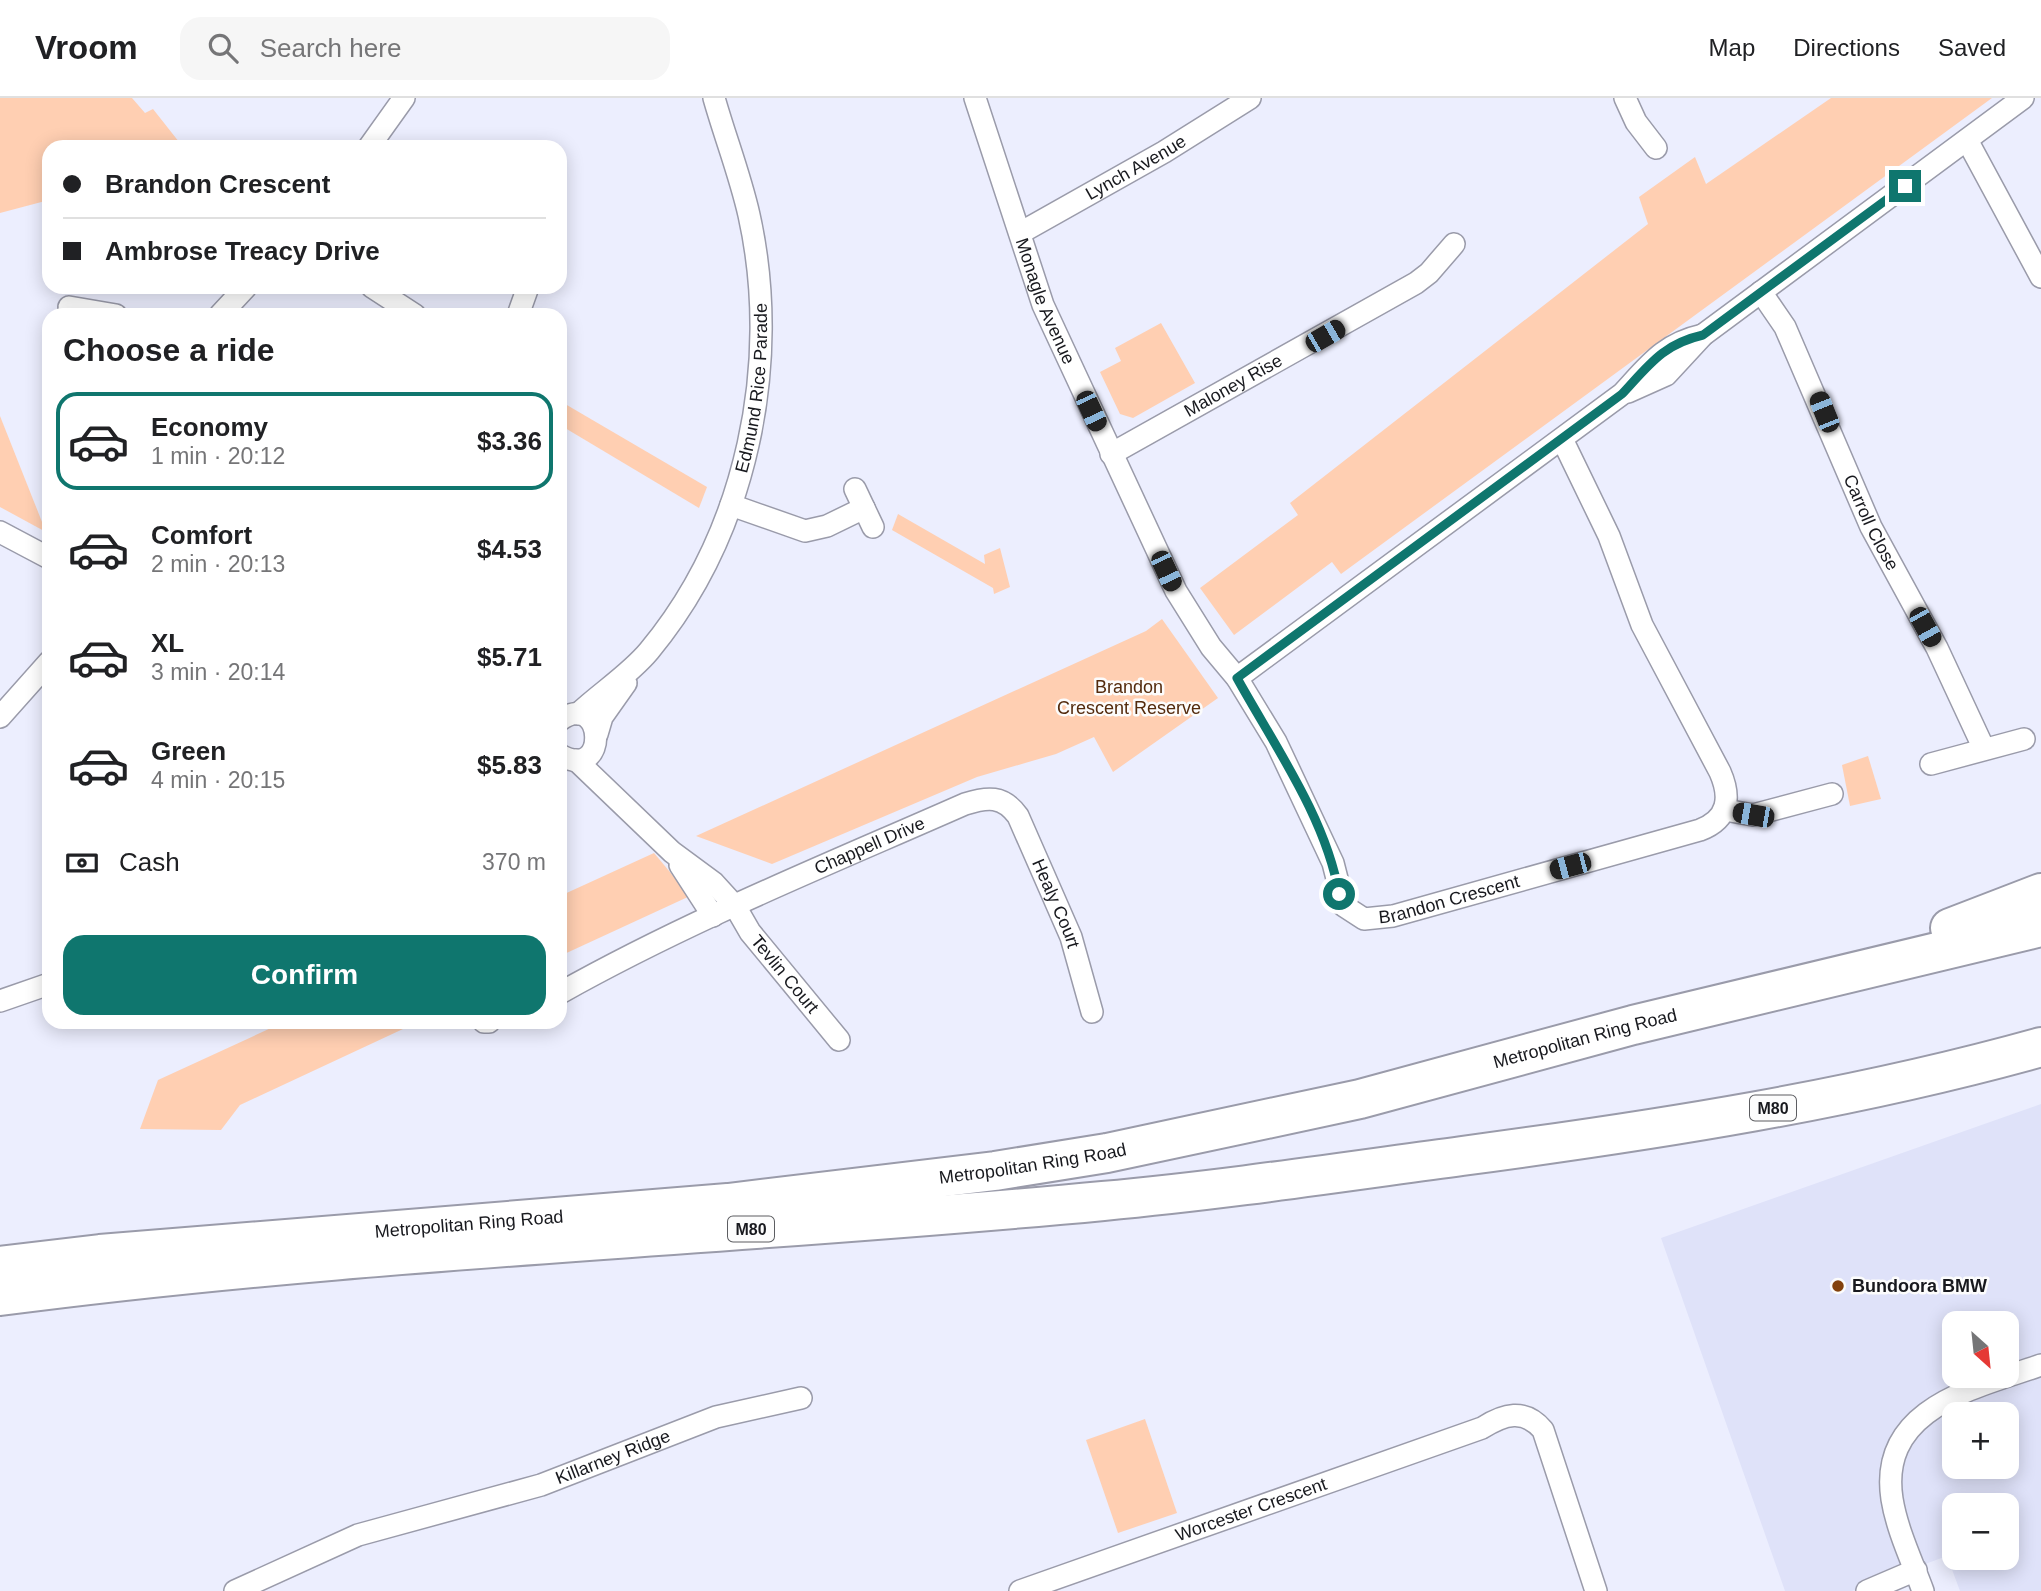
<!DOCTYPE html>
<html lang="en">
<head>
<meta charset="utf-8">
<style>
  body { margin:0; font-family:Helvetica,sans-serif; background:#f6f6f6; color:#202124; height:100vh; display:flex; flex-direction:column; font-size:26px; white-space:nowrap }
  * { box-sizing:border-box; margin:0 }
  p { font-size:23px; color:#757577 }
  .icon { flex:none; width:38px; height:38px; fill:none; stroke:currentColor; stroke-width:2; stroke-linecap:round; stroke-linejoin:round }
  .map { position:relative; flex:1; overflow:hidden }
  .drawer { position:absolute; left:42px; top:210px; width:525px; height:721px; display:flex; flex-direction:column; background:#fff; border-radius:21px; box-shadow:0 4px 18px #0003 }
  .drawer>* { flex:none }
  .hud { position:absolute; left:42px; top:42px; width:525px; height:154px; border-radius:21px; box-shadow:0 4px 18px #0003; display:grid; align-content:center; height:154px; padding:0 21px; background:#fff }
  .needle { width:46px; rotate:153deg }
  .fabs { position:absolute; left:1942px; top:1213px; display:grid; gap:14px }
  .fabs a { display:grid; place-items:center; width:77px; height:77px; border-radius:14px; background:#fff; box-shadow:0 4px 18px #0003; font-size:35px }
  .end { position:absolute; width:32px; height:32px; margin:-16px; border:9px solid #0f766e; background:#fff; box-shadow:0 0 0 4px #fff }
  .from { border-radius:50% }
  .car { position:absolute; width:21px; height:42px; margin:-21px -10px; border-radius:9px; box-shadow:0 0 5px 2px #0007; background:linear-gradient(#222 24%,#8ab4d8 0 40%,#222 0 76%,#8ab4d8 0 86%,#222 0) }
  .hud b { display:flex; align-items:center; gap:24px; height:66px; font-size:26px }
  .hud b+b { border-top:2px solid #e0e0e0 }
  .hud i { width:18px; height:18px; background:#202124 }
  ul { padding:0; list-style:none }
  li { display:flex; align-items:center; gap:21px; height:98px; margin:0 14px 10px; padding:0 7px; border:4px solid transparent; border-radius:21px }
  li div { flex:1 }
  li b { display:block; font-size:26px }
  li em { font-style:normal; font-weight:600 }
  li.selected { border-color:#0f766e }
  li>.icon { width:63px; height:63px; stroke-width:1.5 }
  h2 { padding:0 21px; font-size:32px; line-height:84px }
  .pay { display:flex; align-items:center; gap:18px; height:77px; padding:0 21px; font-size:26px }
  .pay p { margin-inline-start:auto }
  .primary-button { display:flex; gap:14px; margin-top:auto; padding:14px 21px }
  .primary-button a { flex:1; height:80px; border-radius:21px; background:#0f766e; color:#fff; font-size:28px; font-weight:600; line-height:80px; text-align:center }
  header { display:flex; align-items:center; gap:42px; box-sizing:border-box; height:98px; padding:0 35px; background:#fff; border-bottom:2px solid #e0e0e0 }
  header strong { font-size:33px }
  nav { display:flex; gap:38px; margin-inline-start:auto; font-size:24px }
  .search { width:490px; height:63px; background:#f6f6f6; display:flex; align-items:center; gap:18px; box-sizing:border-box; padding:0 24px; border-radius:21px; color:#757577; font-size:26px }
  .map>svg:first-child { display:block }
  .built { fill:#dfe2f9; fill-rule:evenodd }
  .green { fill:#ffcfb2 }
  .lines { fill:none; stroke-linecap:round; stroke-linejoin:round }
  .street-casing { stroke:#9a9baa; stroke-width:24 }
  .highway-casing { stroke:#9a9baa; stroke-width:42 }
  .street { stroke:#fff; stroke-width:21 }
  .highway { stroke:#fff; stroke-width:38 }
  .route { stroke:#0f766e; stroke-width:9 }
  .poi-dot { fill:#83410d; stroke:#fcfcfc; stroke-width:2.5 }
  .labels { text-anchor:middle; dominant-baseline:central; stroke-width:5; stroke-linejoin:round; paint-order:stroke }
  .shield { fill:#fcfcfc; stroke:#5c5d61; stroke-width:2 }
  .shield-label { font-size:16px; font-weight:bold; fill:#18191e }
  .street-label { font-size:18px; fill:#18191e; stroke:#fcfcfc }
  .park-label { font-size:18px; fill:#542b0d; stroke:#fcfcfc }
  .poi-label { font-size:18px; font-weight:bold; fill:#18191e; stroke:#fcfcfc; text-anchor:start }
</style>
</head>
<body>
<header>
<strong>Vroom</strong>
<div class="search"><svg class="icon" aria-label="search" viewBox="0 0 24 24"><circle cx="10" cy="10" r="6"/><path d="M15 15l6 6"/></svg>Search here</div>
<nav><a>Map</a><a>Directions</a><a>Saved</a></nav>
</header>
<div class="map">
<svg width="2041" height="1493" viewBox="0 0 2041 1493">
  <rect width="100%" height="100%" fill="#eceefe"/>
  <!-- built -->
  <path class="built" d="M2041 1006V1493H1960L1947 1458 1852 1493H1785L1661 1140ZM1955 1225H2007V1278H1955ZM1955 1316H2007V1368H1955ZM1955 1407H2007V1460H1955Z"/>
  <!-- green -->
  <g class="green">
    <path d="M0 0H132L145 15 153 11 183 49H49V102L0 115Z"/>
    <path d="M1831 0H1992L1341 476 1332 464 1234 537 1200 490 1298 417 1290 405 1648 126 1639 99 1695 59 1706 86Z"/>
    <path d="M1161 225 1195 285 1133 320 1120 316 1100 274 1121 263 1115 250Z"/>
    <path d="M560 303 707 389 699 410 560 327Z"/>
    <path d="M0 318 46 434 0 409Z"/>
    <path d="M898 416 985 466 984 457 1000 450 1010 489 994 496 993 490 892 432Z"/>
    <path d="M1162 521 1218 600 1113 674 1094 639 1056 656 977 679 772 766 696 738 1146 533Z"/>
    <path d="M1868 658 1881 701 1850 708 1842 667Z"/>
    <path d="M654 755 690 798 560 858V798Z"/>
    <path d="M284 924H418L240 1007 221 1032 140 1031 158 982Z"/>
    <path d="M1145 1321 1177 1415 1118 1435 1086 1342Z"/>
  </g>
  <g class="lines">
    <!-- street casing -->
    <g class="street-casing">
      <g id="street">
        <path id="s1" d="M975 0 1043 207 1176 493 1211 549 1237 580 1276 644 1333 765 1344 808 1364 821 1393 818 1700 732C1729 721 1731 699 1720 674L1642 527 1609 438 1562 341"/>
        <path d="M1625 0 1636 24 1656 50"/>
        <path d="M1967 42 2041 179"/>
        <path d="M369 49 404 0"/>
        <path id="s2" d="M1020 135 1164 54 1250 0"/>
        <path d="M372 189 415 217"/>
        <path id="s3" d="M1761 194 1785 229 1871 429 1937 550 1984 651"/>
        <path d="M69 209 116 217"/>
        <path d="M220 217 246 189"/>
        <path d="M518 217 528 189"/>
        <path d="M1628 294 1666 277 1703 237 2023 0"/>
        <path id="s4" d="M1111 356 1416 185 1429 175 1454 146"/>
        <path d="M855 391 873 429"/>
        <path d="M731 407 805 433 827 428 864 410"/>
        <path d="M0 434 49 460"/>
        <path d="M1237 580 1622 296C1649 267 1663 246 1703 237"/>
        <path id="s5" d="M578 616C600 595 629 577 649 553 747 435 782 265 749 117 740 77 725 39 714 0"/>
        <path d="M0 619 49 564"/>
        <path d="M560 622C605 591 610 685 560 657"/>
        <path d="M597 636 602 619 626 585"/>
        <path id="s6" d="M576 662 672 754 714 785 735 808 750 834 839 942"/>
        <path d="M1931 666 2024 641"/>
        <path d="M1725 712 1753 717 1832 696"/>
        <path d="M680 767 713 818"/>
        <path id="s7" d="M560 895C690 822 829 766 965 706 987 699 1003 697 1018 718L1071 839 1092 914"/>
        <path d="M0 903 49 886"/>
        <path d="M484 924H489"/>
        <path id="s8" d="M235 1493 358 1437 541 1387 716 1319 801 1300"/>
        <path id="s9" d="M1020 1493 1482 1330C1504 1316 1524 1310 1543 1332L1596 1493"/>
        <path d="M1867 1493 1916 1472"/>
        <path d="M1923 1493C1912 1463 1897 1432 1892 1401 1878 1309 1976 1290 2041 1267"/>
      </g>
    </g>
    <!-- highway casing -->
    <g class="highway-casing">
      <g id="highway">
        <path d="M1950 830 2041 795"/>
        <path id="s10" d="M0 1168 100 1156 728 1105 995 1073 1107 1055 1360 1001 1633 927 2041 829"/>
        <path d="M0 1198C366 1150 736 1138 1103 1103 1223 1092 1343 1074 1462 1058 1657 1032 1851 1002 2041 949"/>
      </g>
    </g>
    <!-- street -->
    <use href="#street" class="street"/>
    <!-- highway -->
    <use href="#highway" class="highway"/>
  </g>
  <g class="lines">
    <!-- route -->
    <path class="route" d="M1339 796C1326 720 1274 647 1237 580L1622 296C1649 267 1663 246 1703 237L1905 88"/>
  </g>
  <!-- markers -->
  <circle class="poi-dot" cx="1838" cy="1188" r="7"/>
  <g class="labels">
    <!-- shield labels -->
    <g class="shield">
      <rect x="1750" y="997.5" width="46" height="25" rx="5"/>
      <rect x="728" y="1118.5" width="46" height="25" rx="5"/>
    </g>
    <g class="shield-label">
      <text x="1773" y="1010">M80</text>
      <text x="751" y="1131">M80</text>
    </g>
    <!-- street labels -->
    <g class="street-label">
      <text stroke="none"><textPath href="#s2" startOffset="133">Lynch Avenue</textPath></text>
      <text stroke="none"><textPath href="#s1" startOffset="215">Monagle Avenue</textPath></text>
      <text stroke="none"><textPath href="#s5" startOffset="383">Edmund Rice Parade</textPath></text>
      <text stroke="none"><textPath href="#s4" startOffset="140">Maloney Rise</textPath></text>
      <text stroke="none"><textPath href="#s3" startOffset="256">Carroll Close</textPath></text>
      <text stroke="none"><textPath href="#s7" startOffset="343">Chappell Drive</textPath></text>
      <text stroke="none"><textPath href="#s1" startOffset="1004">Brandon Crescent</textPath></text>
      <text stroke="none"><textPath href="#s7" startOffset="602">Healy Court</textPath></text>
      <text stroke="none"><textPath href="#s6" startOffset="301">Tevlin Court</textPath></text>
      <text stroke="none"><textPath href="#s10" startOffset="1605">Metropolitan Ring Road</textPath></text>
      <text stroke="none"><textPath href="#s10" startOffset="1038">Metropolitan Ring Road</textPath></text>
      <text stroke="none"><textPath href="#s10" startOffset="471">Metropolitan Ring Road</textPath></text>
      <text stroke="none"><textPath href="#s8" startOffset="402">Killarney Ridge</textPath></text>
      <text stroke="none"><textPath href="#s9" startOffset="245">Worcester Crescent</textPath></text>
    </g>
    <!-- park labels -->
    <g class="park-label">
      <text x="1129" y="589">Brandon<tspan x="1129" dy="21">Crescent Reserve</tspan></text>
    </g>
    <!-- poi labels -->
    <g class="poi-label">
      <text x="1852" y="1188">Bundoora BMW</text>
    </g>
  </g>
</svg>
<div class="fabs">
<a><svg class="needle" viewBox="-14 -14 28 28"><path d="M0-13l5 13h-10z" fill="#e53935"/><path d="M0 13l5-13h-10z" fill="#757577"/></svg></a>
<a>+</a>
<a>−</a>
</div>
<i class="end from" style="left:1339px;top:796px"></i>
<i class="end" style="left:1905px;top:88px"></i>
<i class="car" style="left:1325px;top:238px;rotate:60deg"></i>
<i class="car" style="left:1091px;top:313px;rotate:155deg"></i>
<i class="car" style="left:1824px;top:314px;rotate:338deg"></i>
<i class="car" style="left:1166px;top:473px;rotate:155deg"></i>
<i class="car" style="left:1925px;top:529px;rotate:151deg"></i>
<i class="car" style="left:1753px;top:717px;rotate:280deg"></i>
<i class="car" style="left:1570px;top:768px;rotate:255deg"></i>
<div class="hud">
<b><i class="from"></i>Brandon Crescent</b>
<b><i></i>Ambrose Treacy Drive</b>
</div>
<section class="drawer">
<h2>Choose a ride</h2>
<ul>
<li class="selected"><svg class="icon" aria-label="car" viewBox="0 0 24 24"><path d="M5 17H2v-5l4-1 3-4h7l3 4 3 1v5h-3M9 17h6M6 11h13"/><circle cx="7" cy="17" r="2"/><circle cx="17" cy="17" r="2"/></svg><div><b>Economy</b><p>1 min · 20:12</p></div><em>$3.36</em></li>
<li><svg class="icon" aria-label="car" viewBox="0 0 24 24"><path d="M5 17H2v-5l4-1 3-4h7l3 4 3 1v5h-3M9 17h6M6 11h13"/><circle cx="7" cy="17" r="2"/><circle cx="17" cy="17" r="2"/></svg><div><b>Comfort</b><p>2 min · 20:13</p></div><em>$4.53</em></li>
<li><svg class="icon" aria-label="car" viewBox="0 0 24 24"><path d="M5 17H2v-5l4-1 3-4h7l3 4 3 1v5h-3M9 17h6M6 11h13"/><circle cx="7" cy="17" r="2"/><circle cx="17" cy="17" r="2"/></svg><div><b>XL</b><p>3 min · 20:14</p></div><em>$5.71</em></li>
<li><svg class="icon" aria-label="car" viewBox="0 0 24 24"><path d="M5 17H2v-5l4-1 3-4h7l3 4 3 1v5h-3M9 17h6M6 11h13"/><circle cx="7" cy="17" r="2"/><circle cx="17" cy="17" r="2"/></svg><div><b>Green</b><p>4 min · 20:15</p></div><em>$5.83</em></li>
</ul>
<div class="pay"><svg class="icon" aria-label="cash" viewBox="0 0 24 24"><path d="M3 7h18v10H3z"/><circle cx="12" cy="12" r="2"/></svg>Cash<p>370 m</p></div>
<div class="primary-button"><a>Confirm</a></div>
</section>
</div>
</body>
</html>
